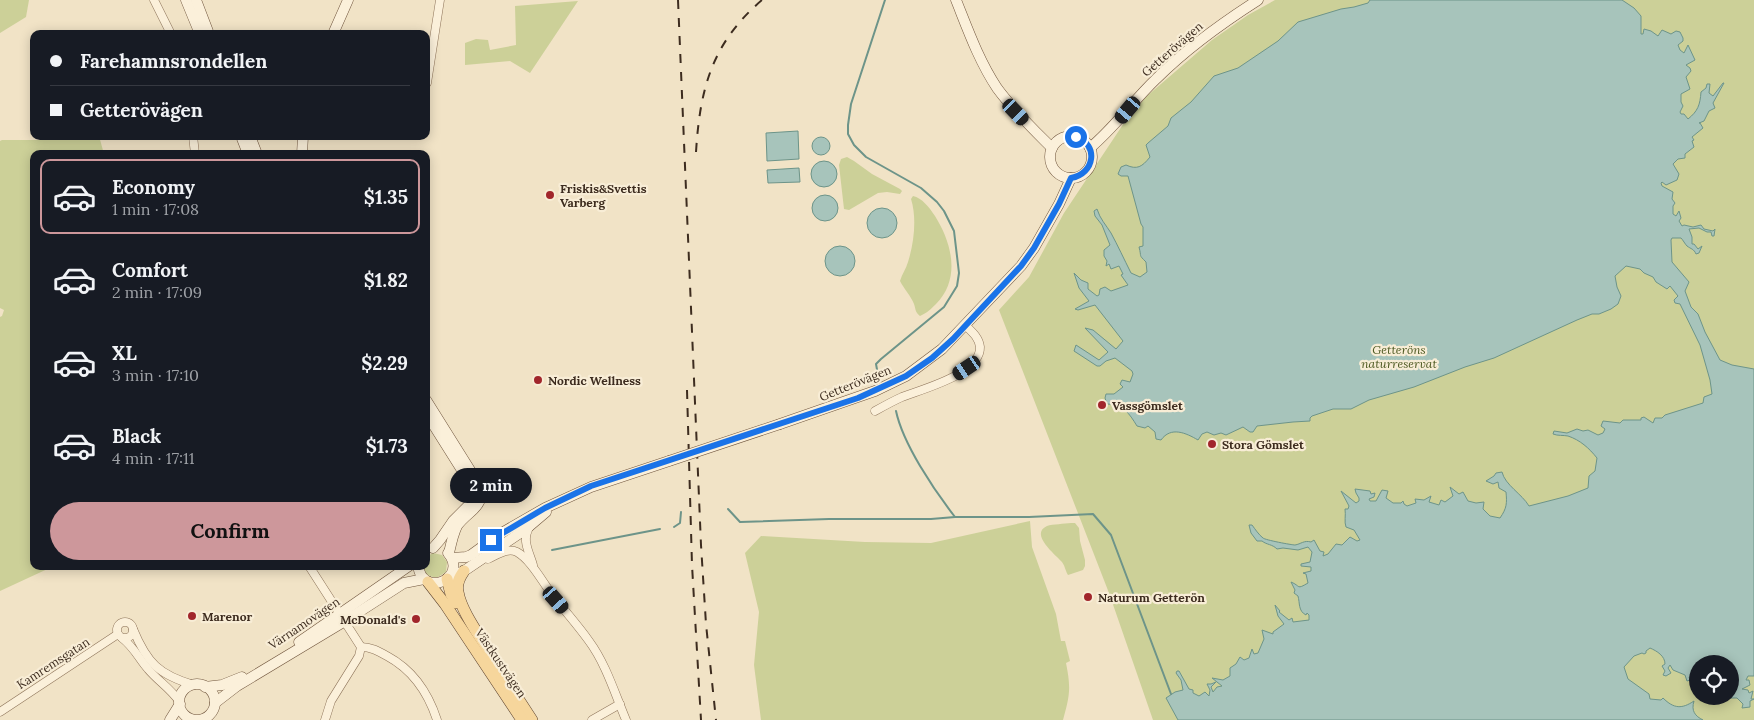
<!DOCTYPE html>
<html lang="en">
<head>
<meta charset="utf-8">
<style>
  body { margin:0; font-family:Lora,serif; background:#242831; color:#f1f3f6; height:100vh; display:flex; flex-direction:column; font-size:19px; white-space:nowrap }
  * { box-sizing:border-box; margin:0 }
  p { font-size:16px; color:#9ea1a6 }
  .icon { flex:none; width:28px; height:28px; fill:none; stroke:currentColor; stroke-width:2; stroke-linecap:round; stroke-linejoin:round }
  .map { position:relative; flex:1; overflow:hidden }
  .drawer { position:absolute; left:30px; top:150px; width:400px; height:420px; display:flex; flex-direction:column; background:#171b24; border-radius:10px; box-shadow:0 2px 12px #0003 }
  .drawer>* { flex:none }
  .guide { position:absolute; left:30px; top:30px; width:400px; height:110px; border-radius:10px; box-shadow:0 2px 12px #0003; display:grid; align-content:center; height:110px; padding:0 20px; background:#171b24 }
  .buttons { position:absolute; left:1689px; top:655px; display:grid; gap:10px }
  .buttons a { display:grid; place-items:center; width:50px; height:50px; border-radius:50%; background:#171b24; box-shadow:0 2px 12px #0003; font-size:25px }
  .end { position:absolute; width:22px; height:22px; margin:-11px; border:6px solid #1a73e8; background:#fff; box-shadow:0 0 0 2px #fff }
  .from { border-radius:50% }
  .bubble { position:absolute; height:35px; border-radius:18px; background:#171b24; box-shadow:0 2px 12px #0003; font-size:16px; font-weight:700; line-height:35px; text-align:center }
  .car { position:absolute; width:15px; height:30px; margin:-15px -8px; border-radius:6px; box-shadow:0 0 4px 1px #0007; background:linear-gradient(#222 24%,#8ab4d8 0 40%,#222 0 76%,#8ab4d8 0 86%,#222 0) }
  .guide b { display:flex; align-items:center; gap:18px; height:48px; font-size:19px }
  .guide b+b { border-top:1px solid #363941 }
  .guide i { width:12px; height:12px; background:#f1f3f6 }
  ul { padding:9px 0 0; list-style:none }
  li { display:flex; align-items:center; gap:15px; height:75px; margin:0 10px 8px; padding:0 10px; border:2px solid transparent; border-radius:10px }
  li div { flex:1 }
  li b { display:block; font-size:19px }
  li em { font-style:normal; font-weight:700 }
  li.on { border-color:#cd979b }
  li>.icon { width:45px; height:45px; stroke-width:1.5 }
  .action { display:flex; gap:10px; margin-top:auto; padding:10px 20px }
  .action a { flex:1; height:58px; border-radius:30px; background:#cd979b; color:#111; font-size:20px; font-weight:700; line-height:58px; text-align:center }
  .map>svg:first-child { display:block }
  .green { fill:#ccd098; fill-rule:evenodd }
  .water { fill:#a7c4bb; stroke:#6d9489 }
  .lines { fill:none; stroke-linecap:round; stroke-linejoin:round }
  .stream { stroke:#6d9489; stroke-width:2 }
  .street-casing { stroke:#8e745a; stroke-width:9 }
  .secondary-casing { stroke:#70553d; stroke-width:11 }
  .primary-casing { stroke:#5c422e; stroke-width:12 }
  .street { stroke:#fbf0da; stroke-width:8 }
  .secondary { stroke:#fbf0da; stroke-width:10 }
  .primary { stroke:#f6d69c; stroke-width:11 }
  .rail { stroke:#3d2c1f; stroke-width:2; stroke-dasharray:9 9; stroke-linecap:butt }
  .secondary-bridge-casing { stroke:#70553d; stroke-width:11; stroke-linecap:butt }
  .secondary-bridge { stroke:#fbf0da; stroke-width:10 }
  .route { stroke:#1a73e8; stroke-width:6 }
  .poi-dot { fill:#a1262b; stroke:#f8edd6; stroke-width:2 }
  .labels { text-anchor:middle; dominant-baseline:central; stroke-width:4.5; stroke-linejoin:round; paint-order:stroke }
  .street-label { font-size:12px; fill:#3d2c1f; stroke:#f8edd6 }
  .poi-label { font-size:12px; font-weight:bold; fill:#3d2c1f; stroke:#f8edd6; text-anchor:start }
  .park-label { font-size:12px; font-style:italic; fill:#4f5b24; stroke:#f8edd6 }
</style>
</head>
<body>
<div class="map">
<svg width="1754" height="720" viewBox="0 0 1754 720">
  <rect width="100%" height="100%" fill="#f1e3c6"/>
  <!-- green -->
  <g class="green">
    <path d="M0 0H29L26 17 0 33Z"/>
    <path d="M1275 0H1754V720H1153L1109 593 999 310 1029 277 1064 213 1126 120 1147 96 1212 40 1248 15ZM1698 664H1730V696H1698Z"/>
    <path d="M578 1 530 73 510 61 465 65V43L476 39 488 40 490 50 516 45 515 6Z"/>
    <path d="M67 136H99L104 154H34V566H54L0 591V317L2 316 4 310 0 308V141L2 140H60Z"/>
    <path d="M847 157 854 161 872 174 900 189 902 191 900 194 887 192 878 193 849 210 844 209 839 165 841 159Z"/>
    <path d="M913 196C922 198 929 207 935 216 952 243 961 279 936 304 931 309 927 313 920 316 915 312 916 310 914 304 911 296 904 289 900 281 902 274 906 269 908 262 914 243 917 218 911 199Z"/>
    <path d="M1030 521 1032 547 1056 614 1061 641H1065L1070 661 1066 663C1071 688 1070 695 1063 720H761L754 665 759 612 745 553 761 536 865 542 931 543Z"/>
    <path d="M1071 523H1075L1079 528 1080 541 1085 560V566L1083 570 1068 575C1065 570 1065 565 1061 561 1056 555 1029 534 1047 526 1053 524 1064 524 1071 523Z"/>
    <path d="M433 553 442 555 447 562 446 572 438 577C430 578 425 574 423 566H426V557Z"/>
  </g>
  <!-- water -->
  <g class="water">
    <path d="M1370 0H1622L1634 8 1641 16V34H1643L1644 29 1651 31 1658 36 1662 30 1671 34 1676 31 1680 32 1683 38V41L1678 45 1680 50 1684 53 1688 45 1695 60 1686 65 1690 68 1691 71 1686 77 1690 89 1681 94V102L1683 106 1680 112 1681 114H1684L1688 119C1698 111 1700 105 1701 92L1706 88 1707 84H1710L1709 93 1713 96 1723 83H1724L1713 103 1715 108 1709 111 1704 121 1699 123H1700L1703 128 1692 137 1694 140 1692 141 1694 147 1685 154V158L1678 159 1673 164 1679 174 1677 180 1666 185 1662 182 1661 183 1662 186 1673 192 1672 199 1675 203 1673 206V214L1676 216 1679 211 1681 218 1679 221 1682 226 1684 225 1693 227 1701 225 1704 229 1713 231 1715 229 1714 236H1712L1711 232H1707L1699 228 1689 229 1692 237V244H1694L1698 249 1702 246 1699 253 1696 254C1694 249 1691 249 1687 246 1685 244 1683 240 1681 238H1672L1671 240 1672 262 1689 282 1685 291 1691 307 1698 314 1705 332 1720 360 1732 365 1754 369V676H1748L1746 680H1749L1750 685 1742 689 1748 690 1749 693 1753 691 1751 699H1754L1750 701V707L1742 708 1743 704 1737 698H1730V664H1698L1697 683H1695L1691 677H1689L1690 680 1687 681 1685 675 1673 670 1670 665 1668 668 1671 673 1666 676 1663 675 1665 671 1662 666 1665 664C1665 656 1657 651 1650 648L1646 651V653L1644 654 1642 653 1634 656 1624 667 1628 679 1649 694 1650 699 1661 700 1663 698C1674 709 1682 709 1694 701 1691 711 1695 716 1703 720H1178L1166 698 1175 692 1183 690 1181 680 1176 673 1177 671H1179L1189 689 1193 690V693L1199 696 1205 692 1209 696 1210 690 1207 684H1211L1216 682 1211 687 1213 692 1217 687 1222 686 1212 678 1223 680 1230 676V668L1236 664 1240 657 1244 660 1249 658 1252 649 1254 654 1258 653 1264 639 1262 630 1273 634V632L1284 624 1278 616 1275 605 1280 611 1279 612 1289 620 1292 618 1293 622 1309 620V615L1307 613 1306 615C1298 611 1300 603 1298 596L1294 593 1295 590 1291 582C1301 586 1296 590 1308 583L1306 574 1303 573 1311 571V567L1301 566V564L1310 562 1312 552 1308 547 1298 550 1283 548 1277 549C1272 544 1267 545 1262 541H1257L1251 533 1249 525H1252C1255 529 1259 535 1263 538 1265 540 1292 545 1295 545 1301 544 1304 540 1311 542L1314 540 1320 551 1324 552 1323 556 1328 554 1336 544 1342 545 1350 537 1357 541 1360 540 1354 530 1346 527C1344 522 1346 515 1345 509H1348L1349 506 1341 491 1356 503 1359 501V498L1356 493 1355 489 1370 491 1371 494 1375 493 1374 497 1369 499 1370 501H1376L1382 490 1388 491 1386 498 1393 503H1401L1403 501 1404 504 1407 506 1416 503 1415 499 1424 500 1431 496 1429 502 1439 505 1441 500 1445 502 1453 496 1450 487 1459 494 1463 492 1468 501 1476 503 1484 502 1483 509 1490 516 1500 518C1507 508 1507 503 1506 492L1499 488 1498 482 1493 484 1486 481 1494 476 1496 473 1502 472C1505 485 1522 494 1529 506L1568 496 1588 488 1589 476 1595 471 1597 458C1589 448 1580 440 1568 436 1563 435 1558 436 1553 434L1554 431 1567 433 1577 429 1583 431 1588 430 1598 435 1603 433 1605 429 1601 426 1603 421 1620 423 1623 420H1641V418L1644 417 1653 423 1655 418H1662L1665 415 1703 403 1704 397 1712 394 1710 380 1700 345 1680 304 1675 303 1674 300 1678 296 1670 286 1667 289 1656 282 1653 277 1644 273 1640 269 1626 266 1615 276 1617 287 1621 296 1618 304 1611 309 1599 314H1592L1577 320 1494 358 1465 367 1414 387 1369 400 1351 409H1333L1312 416 1310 418V421L1293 422 1257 426 1253 432H1250L1243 427 1226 435 1221 433 1214 435 1207 432 1202 434 1198 440C1186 433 1171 426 1161 440L1156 439 1155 432 1148 426 1145 428 1137 426C1129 413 1123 404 1107 404L1105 398 1106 394H1114L1123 387 1120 384 1122 380 1130 382 1133 374 1132 371 1115 358 1106 361 1100 366H1097L1074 351 1076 345 1099 360 1108 352 1085 328 1093 330 1116 349 1123 341 1095 305 1078 310 1075 309 1089 301 1079 288 1074 273 1081 280 1088 283V289L1097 296 1099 295 1100 289 1105 287 1111 291 1128 285 1121 275 1123 274 1119 266 1111 269 1109 264 1106 266 1107 261 1104 256V250L1110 245 1102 225 1095 216 1094 211 1097 209C1100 219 1106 225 1111 233 1118 246 1124 259 1131 273L1140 277 1147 272 1146 262C1138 254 1142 258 1139 247L1143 246V227L1141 224 1128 176H1121L1118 174 1121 167 1126 165C1137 170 1142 167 1150 157L1146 145 1148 143 1168 126 1171 118 1191 102 1214 76 1238 68 1278 41 1298 22 1341 9 1354 7 1368 3Z"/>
    <path d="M798 131 799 159 767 161 766 133Z"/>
    <circle cx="821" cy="146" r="9"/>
    <circle cx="824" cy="174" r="13"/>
    <path d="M799 168 800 182 768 183 767 170Z"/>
    <circle cx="825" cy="208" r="13"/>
    <circle cx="882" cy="223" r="15"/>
    <circle cx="840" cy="261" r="15"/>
  </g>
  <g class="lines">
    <!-- stream -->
    <g class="stream">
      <path d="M878 375 876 364 881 359 944 307 957 286 959 273 954 231 944 211 937 202 921 188 866 157 854 145 848 134V125L851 104 885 0"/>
      <path d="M896 411C903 444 934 490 955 517H1029L1093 514 1111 535 1171 694"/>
      <path d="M728 509 740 522 829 519H931L955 517"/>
      <path d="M674 527 680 523 681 512"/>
      <path d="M552 550 660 529"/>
    </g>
    <!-- street casing -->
    <g class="street-casing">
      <g id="street">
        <path d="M154 0 171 34"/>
        <path d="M427 83 440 0"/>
        <path d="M193 136 195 154"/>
        <path d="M875 411C884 406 893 401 902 397 922 389 981 374 980 347 979 337 971 331 965 325"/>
        <path d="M530 526C521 540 529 551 533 565"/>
        <path d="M488 559C497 555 508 547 517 552 530 559 542 581 551 593 563 609 577 624 589 641 606 664 615 694 626 720"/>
        <path d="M309 566 361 647 359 656 331 701 325 720"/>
        <circle cx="125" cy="630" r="8"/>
        <path d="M133 629C147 663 159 675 194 685"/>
        <path d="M122 638C134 647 139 659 148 669 158 681 170 688 179 701"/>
        <path d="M361 647C371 647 378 651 387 656 413 670 428 692 437 720"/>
        <path d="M0 712 118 634"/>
        <path d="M592 720 620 704"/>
      </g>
    </g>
    <!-- secondary casing -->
    <g class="secondary-casing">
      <g id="secondary">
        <path d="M186 0 200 34"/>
        <path d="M196 0 209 34"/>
        <path d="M956 0C968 30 979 61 997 88 1013 110 1033 129 1052 148"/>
        <path d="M333 34 348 0"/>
        <path d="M241 136 248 154"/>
        <path d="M250 136 257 154"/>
        <circle cx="1071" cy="157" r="21"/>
        <path d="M1090 148C1115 127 1133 101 1156 79 1187 48 1222 23 1258 0"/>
        <path d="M302 154 303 136"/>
        <path d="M426 400 478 483C488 507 468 510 457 526 453 534 451 544 449 553"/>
        <path d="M426 413 472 486 474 494 472 502 453 521 440 540 433 548"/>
        <path d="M780 424 875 391 906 376 942 349 1021 266 1034 248 1059 204 1071 178"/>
        <path d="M452 558 466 557 471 555 500 534 545 508 591 487 669 461"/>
        <path d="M418 566C423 599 469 578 448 553"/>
        <path d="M449 577 464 571 526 529 546 512"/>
        <path d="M299 642 409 566"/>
        <circle cx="197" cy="702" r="18"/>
        <path d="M205 687 222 685 242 677"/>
        <path d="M215 703 237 686 345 621 404 583 424 579"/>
        <path d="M170 720 180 704"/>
      </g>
    </g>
    <!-- primary casing -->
    <g class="primary-casing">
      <g id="primary">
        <path d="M464 571C459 578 456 584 458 592 461 610 477 632 486 647 501 672 516 696 532 720"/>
        <path d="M447 579 451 594 456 603"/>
        <path d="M428 582 445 604 522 720"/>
      </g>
    </g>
    <!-- street -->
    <use href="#street" class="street"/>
    <!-- secondary -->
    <use href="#secondary" class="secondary"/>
    <!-- primary -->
    <use href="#primary" class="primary"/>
    <!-- rail -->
    <g class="rail">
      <path d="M678 0 701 545 706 624 716 720"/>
      <path d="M696 152C700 88 712 43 762 0"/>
      <path d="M687 390 692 565 701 720"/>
    </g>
    <!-- secondary-bridge casing -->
    <g class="secondary-bridge-casing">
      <path id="secondary-bridge" d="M669 461 780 424"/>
    </g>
    <!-- secondary-bridge -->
    <use href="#secondary-bridge" class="secondary-bridge"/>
  </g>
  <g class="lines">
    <!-- route -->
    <path class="route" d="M491 540 545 508 591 486 858 398 906 376 932 358 953 339 1021 266 1034 248 1059 204 1071 178C1095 174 1099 144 1076 137"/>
  </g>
  <!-- markers -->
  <g class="poi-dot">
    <circle cx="550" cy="195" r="5"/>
    <circle cx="538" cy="380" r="5"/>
    <circle cx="1102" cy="405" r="5"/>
    <circle cx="1212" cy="444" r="5"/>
    <circle cx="1088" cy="597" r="5"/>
    <circle cx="192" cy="616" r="5"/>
    <circle cx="416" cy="619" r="5"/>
  </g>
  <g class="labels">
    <!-- street labels -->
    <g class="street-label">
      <text transform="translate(1172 49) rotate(-41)">Getterövägen</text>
      <text transform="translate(855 383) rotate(-22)">Getterövägen</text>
      <text transform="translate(304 623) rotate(-34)">Värnamovägen</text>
      <text transform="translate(53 663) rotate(-33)">Kamremsgatan</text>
      <text transform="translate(501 663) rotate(56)">Västkustvägen</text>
    </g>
    <!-- poi labels -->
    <g class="poi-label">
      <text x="560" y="188">Friskis&amp;Svettis<tspan x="560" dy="14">Varberg</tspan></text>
      <text x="548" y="380">Nordic Wellness</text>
      <text x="1112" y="405">Vassgömslet</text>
      <text x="1222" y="444">Stora Gömslet</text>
      <text x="1098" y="597">Naturum Getterön</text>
      <text x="202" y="616">Marenor</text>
      <text x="406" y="619" text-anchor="end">McDonald's</text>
    </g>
    <!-- park labels -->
    <g class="park-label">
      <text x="1399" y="349">Getteröns<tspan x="1399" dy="14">naturreservat</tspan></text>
    </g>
  </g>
</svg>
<div class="buttons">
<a><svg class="icon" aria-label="locate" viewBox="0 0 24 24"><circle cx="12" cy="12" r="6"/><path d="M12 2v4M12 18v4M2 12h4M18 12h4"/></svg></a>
</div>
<i class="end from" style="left:1076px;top:137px"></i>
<i class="end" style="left:491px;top:540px"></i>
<div class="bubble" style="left:450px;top:468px;width:82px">2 min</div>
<i class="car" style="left:1128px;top:110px;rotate:220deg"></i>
<i class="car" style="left:1016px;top:112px;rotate:136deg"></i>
<i class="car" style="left:967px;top:368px;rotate:236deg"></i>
<i class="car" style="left:556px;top:600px;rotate:139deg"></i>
<div class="guide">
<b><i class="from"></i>Farehamnsrondellen</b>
<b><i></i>Getterövägen</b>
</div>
<section class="drawer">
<ul>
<li class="on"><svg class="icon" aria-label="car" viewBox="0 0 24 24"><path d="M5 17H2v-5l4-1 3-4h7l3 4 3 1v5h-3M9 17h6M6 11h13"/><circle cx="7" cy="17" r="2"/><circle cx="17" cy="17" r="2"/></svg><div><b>Economy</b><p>1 min · 17:08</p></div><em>$1.35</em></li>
<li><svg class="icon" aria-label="car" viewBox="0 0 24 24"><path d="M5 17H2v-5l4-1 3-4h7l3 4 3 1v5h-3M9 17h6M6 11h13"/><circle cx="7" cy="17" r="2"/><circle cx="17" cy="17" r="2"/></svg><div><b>Comfort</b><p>2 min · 17:09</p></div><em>$1.82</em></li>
<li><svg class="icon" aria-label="car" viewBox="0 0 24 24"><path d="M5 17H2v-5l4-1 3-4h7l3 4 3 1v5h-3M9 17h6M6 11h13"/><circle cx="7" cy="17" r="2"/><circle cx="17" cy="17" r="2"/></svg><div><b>XL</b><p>3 min · 17:10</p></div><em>$2.29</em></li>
<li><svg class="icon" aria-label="car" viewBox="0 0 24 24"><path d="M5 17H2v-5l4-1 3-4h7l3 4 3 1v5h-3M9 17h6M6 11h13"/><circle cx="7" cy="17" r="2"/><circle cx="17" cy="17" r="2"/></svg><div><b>Black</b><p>4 min · 17:11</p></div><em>$1.73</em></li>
</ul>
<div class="action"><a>Confirm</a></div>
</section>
</div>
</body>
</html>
